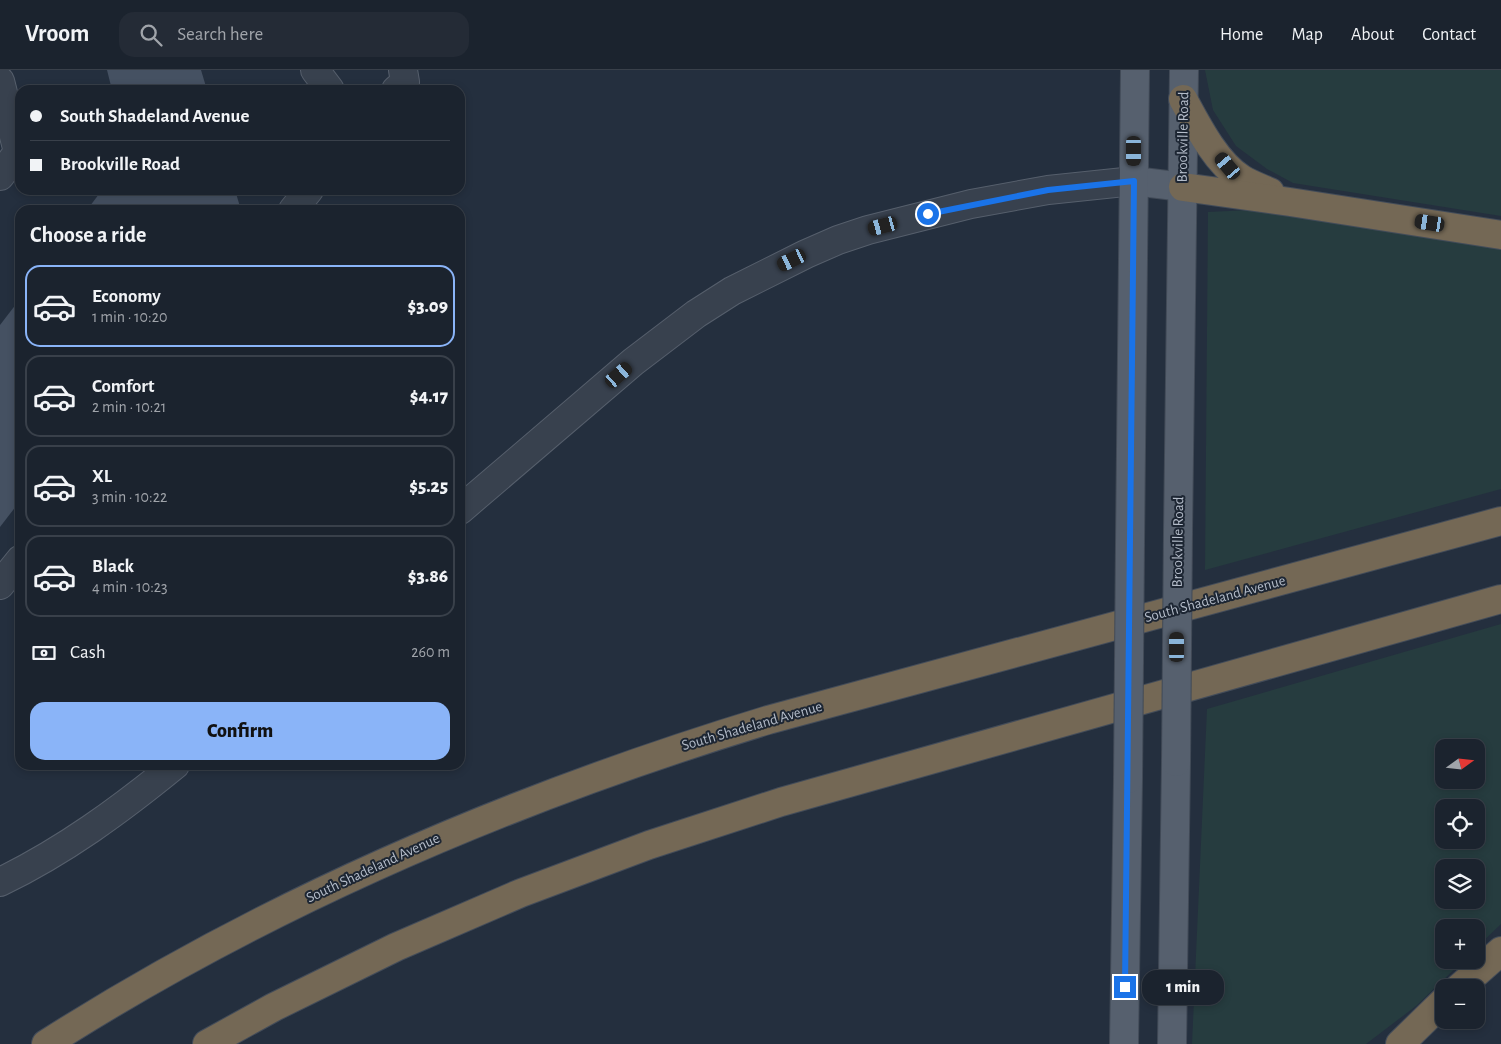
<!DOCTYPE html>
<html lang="en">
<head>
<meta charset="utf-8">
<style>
  body { margin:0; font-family:"Alegreya Sans",sans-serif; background:#242b36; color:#f1f3f6; height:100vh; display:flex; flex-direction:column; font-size:19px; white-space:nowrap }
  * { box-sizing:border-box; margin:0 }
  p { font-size:16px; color:#a0a4aa }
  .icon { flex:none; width:28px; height:28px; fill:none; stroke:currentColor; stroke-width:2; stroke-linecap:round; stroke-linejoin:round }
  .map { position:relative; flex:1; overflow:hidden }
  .panel { position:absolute; left:15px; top:135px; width:450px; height:565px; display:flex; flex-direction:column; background:#1b232e; border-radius:15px; box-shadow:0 2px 8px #0003,0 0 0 1px #39404a }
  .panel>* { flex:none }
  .banner { position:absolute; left:15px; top:15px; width:450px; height:110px; border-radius:15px; box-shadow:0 2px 8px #0003,0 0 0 1px #39404a; display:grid; align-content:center; height:110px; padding:0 15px; background:#1b232e }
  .needle { width:32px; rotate:75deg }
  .fabs { position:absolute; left:1435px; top:669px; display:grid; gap:10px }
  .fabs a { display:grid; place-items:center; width:50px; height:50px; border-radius:10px; background:#1b232e; box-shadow:0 2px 8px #0003,0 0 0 1px #39404a; font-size:25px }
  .end { position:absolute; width:22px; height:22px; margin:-11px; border:6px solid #1a73e8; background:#fff; box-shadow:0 0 0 2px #fff }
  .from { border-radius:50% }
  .bubble { position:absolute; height:35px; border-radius:15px; background:#1b232e; box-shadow:0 2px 8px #0003,0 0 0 1px #39404a; font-size:16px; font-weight:800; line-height:35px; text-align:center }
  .car { position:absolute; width:15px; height:30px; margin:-15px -8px; border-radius:6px; box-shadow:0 0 4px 1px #0007; background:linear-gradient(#222 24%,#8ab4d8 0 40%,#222 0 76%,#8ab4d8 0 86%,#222 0) }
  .banner b { display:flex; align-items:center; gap:18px; height:48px; font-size:19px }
  .banner b+b { border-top:1px solid #39404a }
  .banner i { width:12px; height:12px; background:#f1f3f6 }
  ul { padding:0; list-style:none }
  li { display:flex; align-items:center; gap:15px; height:82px; margin:0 10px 8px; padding:0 5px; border:2px solid #39404a; border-radius:15px }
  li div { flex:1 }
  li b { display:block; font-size:19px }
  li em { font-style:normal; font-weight:800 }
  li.current { border-color:#8ab4f8 }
  li>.icon { width:45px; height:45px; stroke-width:1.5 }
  h2 { padding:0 15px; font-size:22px; line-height:60px }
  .pay { display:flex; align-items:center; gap:12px; height:55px; padding:0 15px; font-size:19px }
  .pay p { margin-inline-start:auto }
  .cta { display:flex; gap:10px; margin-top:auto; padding:10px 15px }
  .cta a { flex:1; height:58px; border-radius:15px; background:#8ab4f8; color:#111; font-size:20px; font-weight:800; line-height:58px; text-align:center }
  header { display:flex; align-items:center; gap:30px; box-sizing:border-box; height:70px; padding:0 25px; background:#1b232e; border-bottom:1px solid #39404a }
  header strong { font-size:24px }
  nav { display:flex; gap:28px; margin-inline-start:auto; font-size:18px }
  .search { width:350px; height:45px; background:#242b36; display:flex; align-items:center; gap:12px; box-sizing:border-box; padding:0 18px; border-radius:15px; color:#a0a4aa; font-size:19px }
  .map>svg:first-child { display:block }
  .green { fill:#263c3f; fill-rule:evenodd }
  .building { fill:#455162 }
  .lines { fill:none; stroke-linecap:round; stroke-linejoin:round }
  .minor-casing { stroke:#565f6c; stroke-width:30 }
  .major-casing { stroke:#414a57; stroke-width:30 }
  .highway-casing { stroke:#434c59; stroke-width:30 }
  .minor { stroke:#38414e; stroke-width:28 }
  .major { stroke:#56606e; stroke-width:28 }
  .highway { stroke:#746855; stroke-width:28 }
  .major-bridge-casing { stroke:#414a57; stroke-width:30; stroke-linecap:butt }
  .major-bridge { stroke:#56606e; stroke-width:28 }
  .route { stroke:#1a73e8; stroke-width:6 }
  .labels { text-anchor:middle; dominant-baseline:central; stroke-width:4; stroke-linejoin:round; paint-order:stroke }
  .street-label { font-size:15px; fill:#b4bcc9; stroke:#1d2633 }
</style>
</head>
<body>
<header>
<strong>Vroom</strong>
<div class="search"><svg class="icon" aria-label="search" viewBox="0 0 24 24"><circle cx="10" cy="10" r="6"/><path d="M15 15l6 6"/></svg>Search here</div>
<nav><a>Home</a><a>Map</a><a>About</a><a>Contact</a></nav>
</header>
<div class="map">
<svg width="1501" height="974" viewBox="0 0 1501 974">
  <rect width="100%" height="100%" fill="#242f3e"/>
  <!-- green -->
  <g class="green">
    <path d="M1205 0H1501V146L1293 113 1267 99 1236 76 1213 40Z"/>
    <path d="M1250 140 1501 177V419L1205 500 1208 142Z"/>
    <path d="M1501 554V854L1476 878V858H1444V890H1464L1416 936 1366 974H1192L1207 639ZM1444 678H1476V710H1444ZM1444 738H1476V770H1444ZM1444 798H1476V830H1444Z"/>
  </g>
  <!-- building -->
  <g class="building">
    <path d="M107 0H201L207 20H112Z"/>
    <path d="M102 120H235L241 140H87Z"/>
    <path d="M20 229V431L0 457V255Z"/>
  </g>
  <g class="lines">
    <!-- minor casing -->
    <g class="minor-casing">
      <g id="minor">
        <path d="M315 0 330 20"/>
        <path d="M0 11 18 82 0 106"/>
        <path d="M396 20 405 12 403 0"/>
        <path d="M293 140 309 120"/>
        <path d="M460 440 633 292 696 244 732 221 806 184 838 170 868 160 971 134 1048 120 1134 111"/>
        <path d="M0 515 20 490"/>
        <path d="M0 812C64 781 120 740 175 695"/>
      </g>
    </g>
    <!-- major casing -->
    <g class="major-casing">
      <g id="major">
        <path d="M1134 111 1183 117"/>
        <path d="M1178 462 1184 0"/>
        <path d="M1130 473 1135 0"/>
        <path d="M1124 974 1128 709"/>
        <path d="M1172 974 1176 692"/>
      </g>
    </g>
    <!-- highway casing -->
    <g class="highway-casing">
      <g id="highway">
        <path d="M1183 29C1197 55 1216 93 1242 109 1250 114 1261 118 1270 122"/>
        <path d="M1183 117 1290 132 1501 165"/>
        <path d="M1459 918 1501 881"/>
        <path d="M46 974C270 831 515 727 768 650L1501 451"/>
        <path d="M207 974 274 937 396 877 521 823 649 775 781 732 1501 529"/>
        <path d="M1400 974 1444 931"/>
      </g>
    </g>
    <!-- minor -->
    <use href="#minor" class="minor"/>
    <!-- major -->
    <use href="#major" class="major"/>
    <!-- highway -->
    <use href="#highway" class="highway"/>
    <!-- major-bridge casing -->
    <g class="major-bridge-casing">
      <g id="major-bridge">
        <path d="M1176 692 1178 462"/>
        <path d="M1128 709 1130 473"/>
      </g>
    </g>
    <!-- major-bridge -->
    <use href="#major-bridge" class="major-bridge"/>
  </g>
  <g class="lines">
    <!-- route -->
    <path class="route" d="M928 144 1048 120 1134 111 1125 917"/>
  </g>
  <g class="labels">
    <!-- street labels -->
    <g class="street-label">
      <text transform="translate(1183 67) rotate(-89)">Brookville Road</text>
      <text transform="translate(1178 472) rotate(-89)">Brookville Road</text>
      <text transform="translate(1215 529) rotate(-15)">South Shadeland Avenue</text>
      <text transform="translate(752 656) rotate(-16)">South Shadeland Avenue</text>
      <text transform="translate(373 798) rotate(-25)">South Shadeland Avenue</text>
    </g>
  </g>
</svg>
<div class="fabs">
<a><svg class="needle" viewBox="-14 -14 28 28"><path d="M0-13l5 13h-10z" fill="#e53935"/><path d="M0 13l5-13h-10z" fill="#a0a4aa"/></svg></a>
<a><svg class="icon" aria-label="locate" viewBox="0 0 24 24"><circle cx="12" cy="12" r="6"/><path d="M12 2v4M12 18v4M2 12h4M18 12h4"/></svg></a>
<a><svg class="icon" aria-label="layers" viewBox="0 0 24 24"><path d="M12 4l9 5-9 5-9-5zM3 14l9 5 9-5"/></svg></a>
<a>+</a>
<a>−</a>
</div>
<i class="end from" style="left:928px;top:144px"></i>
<i class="end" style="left:1125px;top:917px"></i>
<div class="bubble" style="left:1142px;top:900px;width:82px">1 min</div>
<i class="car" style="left:1134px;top:81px;rotate:180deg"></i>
<i class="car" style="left:1228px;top:96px;rotate:320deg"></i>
<i class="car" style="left:1430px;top:153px;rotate:279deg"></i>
<i class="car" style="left:883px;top:156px;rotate:255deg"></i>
<i class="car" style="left:792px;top:190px;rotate:244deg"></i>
<i class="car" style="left:619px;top:305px;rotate:49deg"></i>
<i class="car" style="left:1177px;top:577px;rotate:0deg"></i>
<div class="banner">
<b><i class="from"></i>South Shadeland Avenue</b>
<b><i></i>Brookville Road</b>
</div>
<section class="panel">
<h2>Choose a ride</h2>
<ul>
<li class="current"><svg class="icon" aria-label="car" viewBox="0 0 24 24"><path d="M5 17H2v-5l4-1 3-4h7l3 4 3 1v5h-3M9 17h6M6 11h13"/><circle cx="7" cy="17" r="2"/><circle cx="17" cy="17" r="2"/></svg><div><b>Economy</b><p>1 min · 10:20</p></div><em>$3.09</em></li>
<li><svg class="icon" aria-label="car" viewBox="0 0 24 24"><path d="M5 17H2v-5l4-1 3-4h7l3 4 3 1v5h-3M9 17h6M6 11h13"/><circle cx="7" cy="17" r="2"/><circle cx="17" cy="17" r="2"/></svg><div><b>Comfort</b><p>2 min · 10:21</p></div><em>$4.17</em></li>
<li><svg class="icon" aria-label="car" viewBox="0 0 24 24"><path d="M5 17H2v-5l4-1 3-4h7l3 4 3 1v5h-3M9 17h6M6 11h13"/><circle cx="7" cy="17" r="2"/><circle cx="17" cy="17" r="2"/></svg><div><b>XL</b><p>3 min · 10:22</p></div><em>$5.25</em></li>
<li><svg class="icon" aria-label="car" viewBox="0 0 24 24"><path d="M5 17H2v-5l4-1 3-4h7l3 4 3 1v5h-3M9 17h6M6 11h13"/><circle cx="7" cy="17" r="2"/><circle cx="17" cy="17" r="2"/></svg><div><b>Black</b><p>4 min · 10:23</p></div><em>$3.86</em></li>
</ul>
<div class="pay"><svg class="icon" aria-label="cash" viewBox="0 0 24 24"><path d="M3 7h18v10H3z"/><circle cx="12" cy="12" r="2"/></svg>Cash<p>260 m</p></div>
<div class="cta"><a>Confirm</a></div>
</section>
</div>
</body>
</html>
